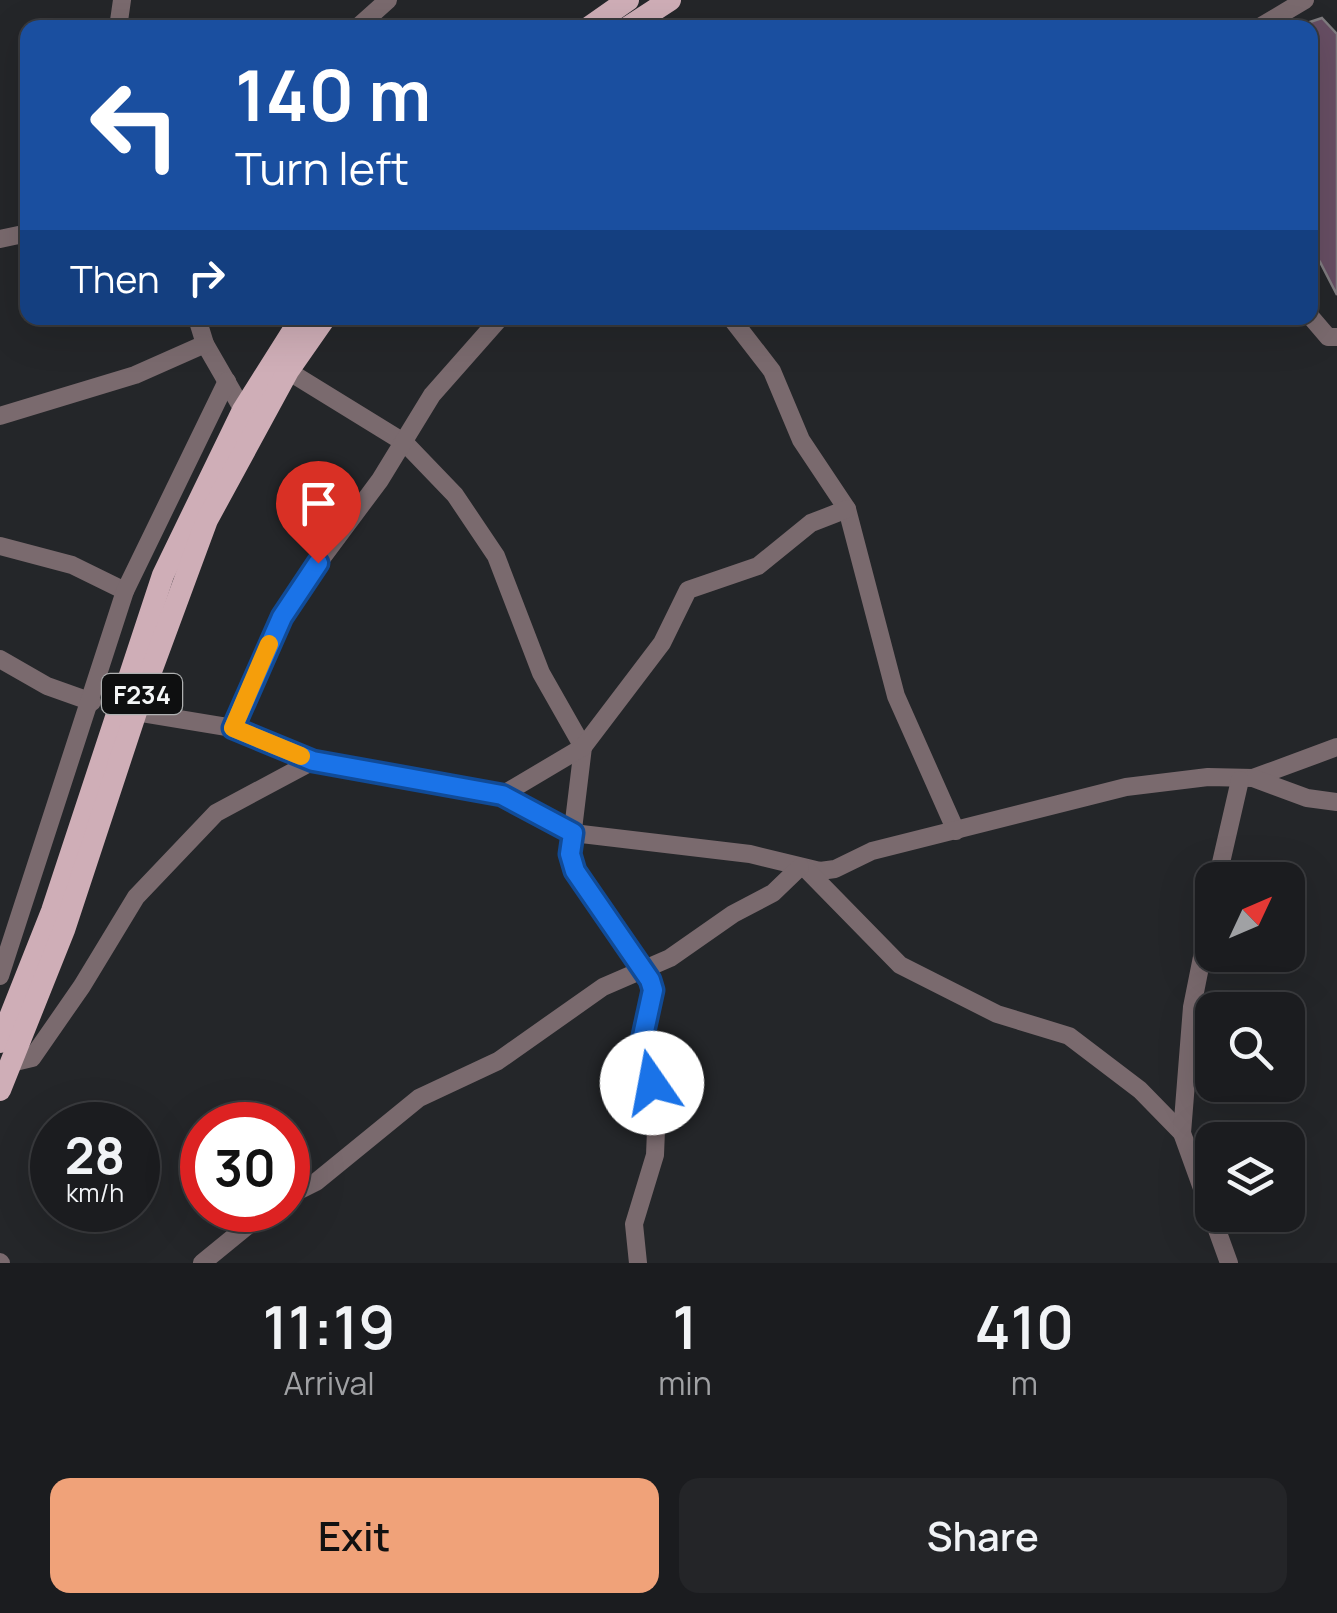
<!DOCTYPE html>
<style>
body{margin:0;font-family:Manrope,sans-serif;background:#242528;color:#f1f3f6;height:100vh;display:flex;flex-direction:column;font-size:38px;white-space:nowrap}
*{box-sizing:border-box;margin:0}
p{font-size:32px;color:#a0a1a4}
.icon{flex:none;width:55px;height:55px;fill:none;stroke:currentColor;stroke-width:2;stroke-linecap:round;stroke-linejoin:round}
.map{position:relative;height:1263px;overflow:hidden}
.sheet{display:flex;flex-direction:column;background:#1b1c1f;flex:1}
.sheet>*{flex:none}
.hud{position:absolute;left:20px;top:20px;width:1298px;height:305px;border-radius:20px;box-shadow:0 10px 40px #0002,0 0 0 2px #393a3d;background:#1a4fa0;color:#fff;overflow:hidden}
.needle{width:65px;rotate:46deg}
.controls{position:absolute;left:1195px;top:862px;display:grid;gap:20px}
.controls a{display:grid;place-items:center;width:110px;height:110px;border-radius:20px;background:#1b1c1f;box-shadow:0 10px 40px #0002,0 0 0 2px #393a3d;font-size:50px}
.speed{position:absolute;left:30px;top:1102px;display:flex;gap:20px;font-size:50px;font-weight:700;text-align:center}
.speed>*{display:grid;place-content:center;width:130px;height:130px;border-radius:50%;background:#1b1c1f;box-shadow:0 10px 40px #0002,0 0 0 2px #393a3d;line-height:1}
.speed small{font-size:25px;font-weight:400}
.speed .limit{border:15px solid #d22;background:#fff;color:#111}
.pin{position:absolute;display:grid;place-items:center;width:85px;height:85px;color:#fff;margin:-102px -42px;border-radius:50% 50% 50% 0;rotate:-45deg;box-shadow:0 0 10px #0007}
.pin .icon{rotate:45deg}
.me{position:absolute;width:110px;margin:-55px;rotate:348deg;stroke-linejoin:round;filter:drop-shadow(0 0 8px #0008)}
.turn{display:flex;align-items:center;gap:35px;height:210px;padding:0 50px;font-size:45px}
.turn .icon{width:130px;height:130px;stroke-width:2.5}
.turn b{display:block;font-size:70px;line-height:85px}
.then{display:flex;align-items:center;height:95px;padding:0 50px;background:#0003;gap:20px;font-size:38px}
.eta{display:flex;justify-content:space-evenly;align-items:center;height:170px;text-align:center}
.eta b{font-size:60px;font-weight:600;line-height:70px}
.cta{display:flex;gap:20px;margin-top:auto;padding:20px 50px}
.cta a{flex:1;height:115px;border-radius:20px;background:#f0a279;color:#111;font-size:40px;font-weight:600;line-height:115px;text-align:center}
.cta a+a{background:#242528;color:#f1f3f6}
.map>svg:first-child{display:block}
</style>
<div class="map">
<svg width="1337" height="1263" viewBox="0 0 1337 1263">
<rect width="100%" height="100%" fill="#242629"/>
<polygon fill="#674e63" stroke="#7f7c7f" stroke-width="2.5" points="1322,18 1337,34 1337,295 1320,262 1310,267 1310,22"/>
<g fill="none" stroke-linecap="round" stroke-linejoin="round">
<g stroke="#7a6a6e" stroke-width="18">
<polyline points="359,26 388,0"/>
<polyline points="118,28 122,0"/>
<polyline points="1258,28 1305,0"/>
<polyline points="0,239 28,233"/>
<polyline points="1310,316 1328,337 1337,337"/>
<polyline points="197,318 205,344 243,410"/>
<polyline points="731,318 772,371 801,440 847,509 896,696 956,831"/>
<polyline points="288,371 405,443 455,495 496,556 541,673 583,747 570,854 575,871 653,990 641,1045 652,1083 656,1130 655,1155 634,1224 638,1263"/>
<polyline points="0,416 135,375 205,344"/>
<polyline points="0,546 72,565 125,591"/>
<polyline points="0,659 47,686 92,702"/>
<polyline points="136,712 233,728 313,761 502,795 573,833 750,854 820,871 835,869 872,851 1126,787 1208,777 1253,778 1337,747"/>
<polyline points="233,728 295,594 380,480 432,395 500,318"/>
<polyline points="1253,778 1307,798 1337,802"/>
<polyline points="502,795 583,747 662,643 688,590 758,566 811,523 847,509"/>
<polyline points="806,869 900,965 997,1014 1069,1036 1140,1090 1182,1133"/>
<polyline points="1217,880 1240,780"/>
<polyline points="1212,907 1192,1007 1182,1133 1229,1263"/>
<polyline points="0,976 125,591 227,381"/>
<polyline points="11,1063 32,1058 82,986 136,897 216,813 313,761"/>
<polyline points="288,1196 316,1182 419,1098 498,1061 603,987 670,958 733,914 773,893 800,867"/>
<polyline points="0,1262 1,1263"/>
<polyline points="202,1263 267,1210"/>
</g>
<g stroke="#cfaeb7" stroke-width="22">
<polyline points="588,28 628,0"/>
<polyline points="627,28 670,0"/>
<polyline points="0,1042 52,911 163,575 243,410 301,318"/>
<polyline points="0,1090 64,930 136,712 207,520 288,371 325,318"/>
</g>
</g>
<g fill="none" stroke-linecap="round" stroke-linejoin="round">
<defs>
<polyline id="route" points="318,563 282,617 233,728 313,761 502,795 573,833 570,854 575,871 650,980 653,990 641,1045 652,1083"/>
</defs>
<use href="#route" stroke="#114b97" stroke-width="25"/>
<use href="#route" stroke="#1a73e8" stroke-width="18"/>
<polyline stroke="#f59e0b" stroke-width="18" points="269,644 233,728 301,756"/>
</g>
<g text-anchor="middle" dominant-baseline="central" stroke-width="10" stroke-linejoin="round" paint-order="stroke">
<rect fill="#0e0f10" stroke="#aeb0b1" stroke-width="2.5" x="102" y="674" width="80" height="40" rx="8"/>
<g font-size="25" font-weight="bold" fill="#f3f5f6">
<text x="142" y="694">F234</text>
</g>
</g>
</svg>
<div class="controls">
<a><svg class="needle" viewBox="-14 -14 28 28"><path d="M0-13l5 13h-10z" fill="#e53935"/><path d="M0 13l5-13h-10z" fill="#a0a1a4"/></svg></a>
<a><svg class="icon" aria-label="search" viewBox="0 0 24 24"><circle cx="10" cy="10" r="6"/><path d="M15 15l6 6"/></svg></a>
<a><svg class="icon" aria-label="layers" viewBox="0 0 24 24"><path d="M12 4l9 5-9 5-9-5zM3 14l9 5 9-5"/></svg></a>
</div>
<div class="speed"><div>28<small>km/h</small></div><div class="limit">30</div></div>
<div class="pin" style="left:318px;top:563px;background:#d93025"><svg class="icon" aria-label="arrive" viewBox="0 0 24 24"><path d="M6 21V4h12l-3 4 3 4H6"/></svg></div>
<svg class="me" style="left:652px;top:1083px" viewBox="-20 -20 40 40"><circle r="19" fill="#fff"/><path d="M0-13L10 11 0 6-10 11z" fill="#1a73e8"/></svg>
<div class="hud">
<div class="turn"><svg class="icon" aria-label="left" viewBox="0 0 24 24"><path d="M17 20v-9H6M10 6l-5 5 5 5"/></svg><div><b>140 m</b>Turn left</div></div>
<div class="then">Then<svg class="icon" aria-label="right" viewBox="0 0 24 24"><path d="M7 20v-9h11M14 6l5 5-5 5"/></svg></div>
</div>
</div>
<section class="sheet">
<div class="eta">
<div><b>11:19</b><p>Arrival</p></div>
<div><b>1</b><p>min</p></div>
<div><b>410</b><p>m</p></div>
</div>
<div class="cta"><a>Exit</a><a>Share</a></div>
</section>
